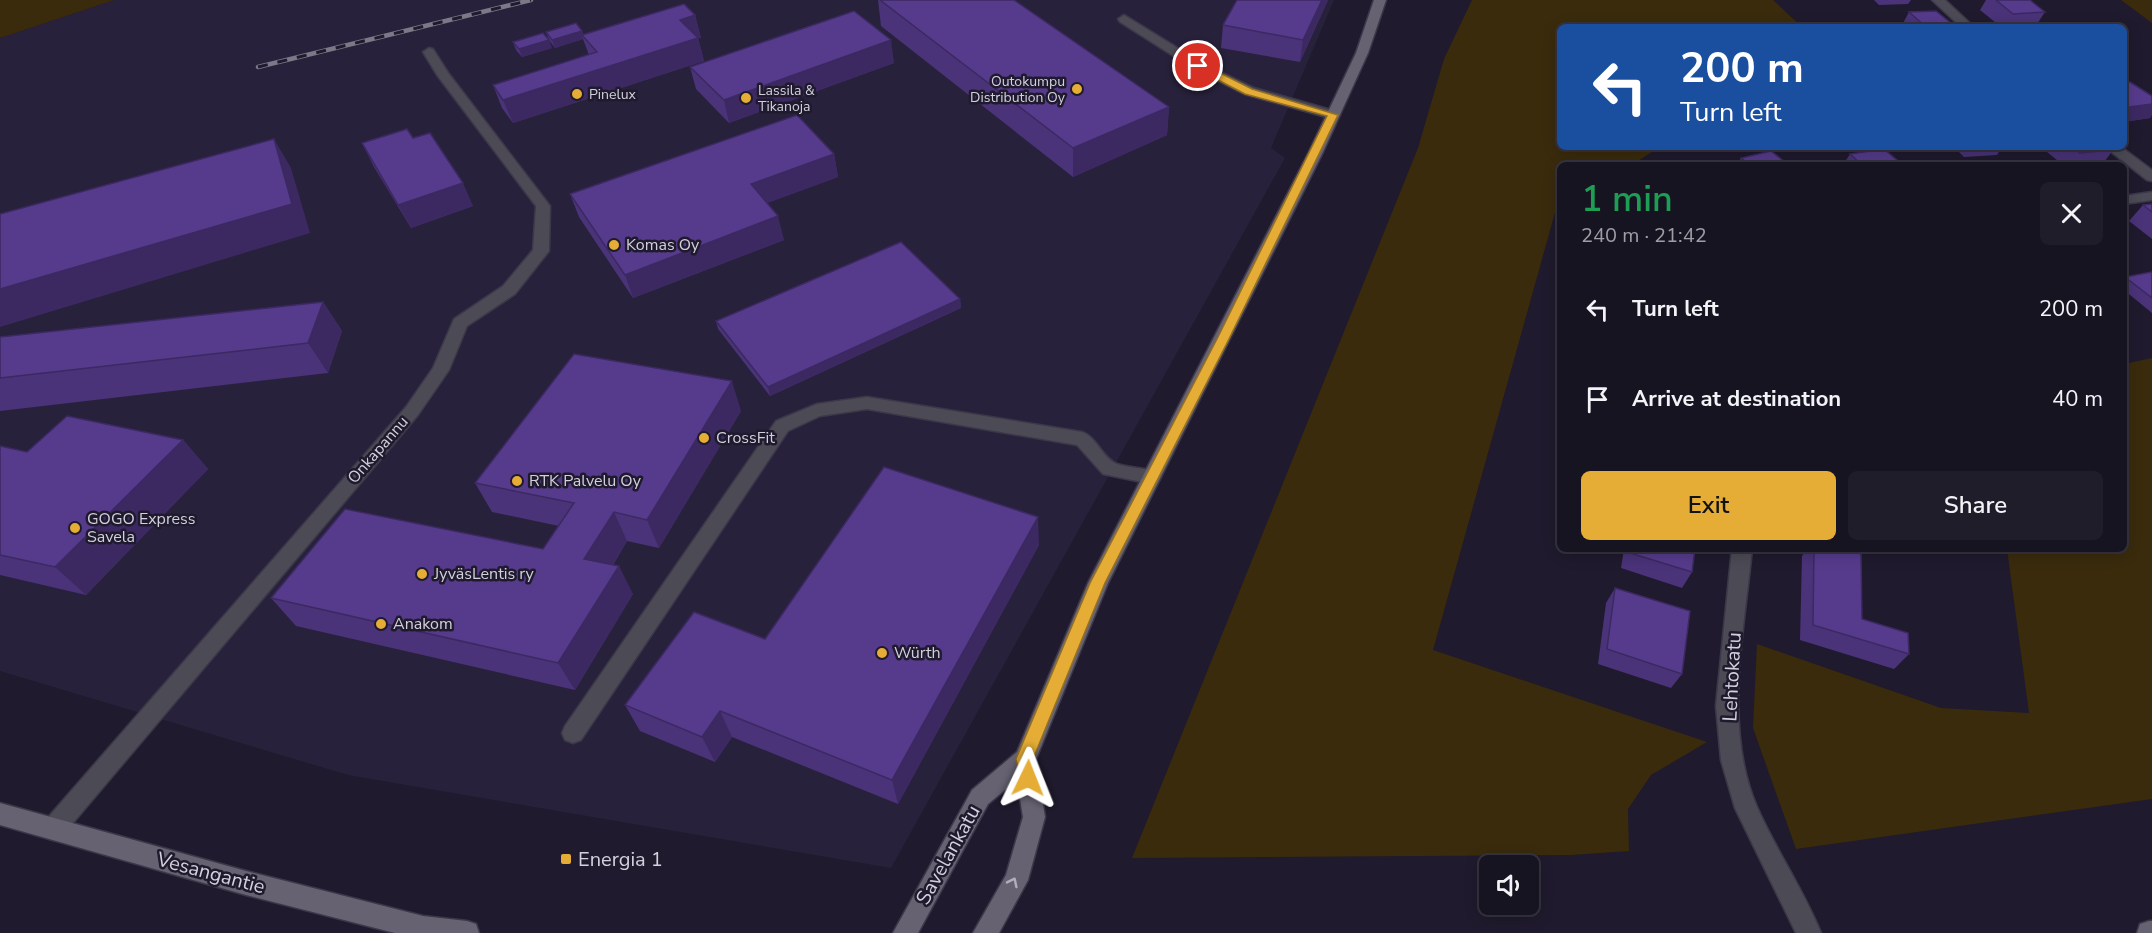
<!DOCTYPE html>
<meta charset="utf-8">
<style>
body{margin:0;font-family:"Nunito Sans",sans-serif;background:#201d2a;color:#f1f3f6;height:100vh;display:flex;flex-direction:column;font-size:22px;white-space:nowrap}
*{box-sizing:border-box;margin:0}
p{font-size:20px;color:#9e9ea5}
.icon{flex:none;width:33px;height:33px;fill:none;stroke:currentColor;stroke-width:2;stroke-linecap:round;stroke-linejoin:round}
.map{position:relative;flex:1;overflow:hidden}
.panel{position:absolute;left:1557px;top:162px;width:570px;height:390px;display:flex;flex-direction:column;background:#171422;border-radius:9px;box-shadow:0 3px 15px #0003,0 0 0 2px #363340}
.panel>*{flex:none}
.guide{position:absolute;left:1557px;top:24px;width:570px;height:126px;border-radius:9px;box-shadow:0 3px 15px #0003,0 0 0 2px #363340;background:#1a4fa0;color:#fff;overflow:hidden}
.buttons{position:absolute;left:1479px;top:855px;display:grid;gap:12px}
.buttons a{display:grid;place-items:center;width:60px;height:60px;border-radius:9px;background:#171422;box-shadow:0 3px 15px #0003,0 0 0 2px #363340;font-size:30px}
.pin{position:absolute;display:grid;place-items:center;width:51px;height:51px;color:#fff;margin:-26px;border:3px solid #fff;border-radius:50%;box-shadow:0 2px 6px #0007}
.me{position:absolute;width:66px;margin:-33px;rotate:2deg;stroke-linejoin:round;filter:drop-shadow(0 0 4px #0008)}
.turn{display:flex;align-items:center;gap:21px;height:126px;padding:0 24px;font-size:27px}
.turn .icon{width:78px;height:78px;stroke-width:2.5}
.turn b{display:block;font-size:42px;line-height:51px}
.round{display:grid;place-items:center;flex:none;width:63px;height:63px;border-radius:9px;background:#201d2a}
.head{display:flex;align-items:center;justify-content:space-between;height:102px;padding:0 24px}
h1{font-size:36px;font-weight:600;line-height:45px;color:#1e9e55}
.cta{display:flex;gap:12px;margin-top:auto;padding:12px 24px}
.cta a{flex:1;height:69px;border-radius:9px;background:#e5ad36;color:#111;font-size:24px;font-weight:600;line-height:69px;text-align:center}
.cta a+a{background:#201d2a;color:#f1f3f6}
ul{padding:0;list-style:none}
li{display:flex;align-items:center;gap:18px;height:90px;padding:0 24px}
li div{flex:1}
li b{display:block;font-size:22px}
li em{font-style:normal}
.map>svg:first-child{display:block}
</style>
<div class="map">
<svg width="2152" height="933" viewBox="0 0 2152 933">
<rect width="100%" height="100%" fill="#1f1a2d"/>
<polygon fill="#28213b" points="114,0 1334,0 1271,148 1285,158 891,868 348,775 0,671 0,38"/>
<g fill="#3a2b0d">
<polygon points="0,0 114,0 0,38"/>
<polygon points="1472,0 1773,0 1802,27 1560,27 1560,147 1680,147 1652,152 1631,165 1560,165 1560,206 1556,209 1433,650 1707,742 1651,775 1628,809 1629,851 1571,855 1132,858 1418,148 1444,59"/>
<polygon points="2121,0 2152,0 2152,23"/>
<polygon points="2152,358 2152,799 1796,849 1753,728 1757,644 1941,708 2029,713 2007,549 2124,549 2124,364"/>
</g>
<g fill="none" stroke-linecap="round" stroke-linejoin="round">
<defs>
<g id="service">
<polygon points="1124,15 1202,63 1254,88 1338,112 1340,115 1333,119 1244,94 1194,69 1120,22 1118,19"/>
<path d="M 867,397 L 1082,432 C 1097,437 1102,458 1117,464 C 1130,468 1145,468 1158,472 L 1161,477 L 1158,482 L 1152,484 L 1103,474 L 1077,445 L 867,409 L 820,416 L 788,431 L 581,740 L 573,743 L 565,740 L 562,733 L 565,726 L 776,421 L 817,404 Z"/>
</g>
<g id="minor">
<polygon points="1932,0 1945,0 1974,27 1961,27"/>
<polygon points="429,48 433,49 449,74 550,206 549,251 515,294 467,326 449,370 418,415 61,837 53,840 45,837 42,829 45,821 406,407 433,368 454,319 503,286 533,250 536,206 437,75 423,52"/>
<polygon points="2105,147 2121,147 2152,170 2152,181 2147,180"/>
<polygon points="2152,192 2152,200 2124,204 2124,196"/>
<path d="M 1732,549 L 1752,549 C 1744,631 1723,729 1757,807 C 1776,850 1803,889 1821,933 L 1796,933 L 1735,808 L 1721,760 L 1716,706 Z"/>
</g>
<g id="secondary">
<polygon points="1374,0 1386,0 1368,53 1323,152 1108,583 1036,759 1045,817 1028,880 999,933 973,933 1006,875 1023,817 1017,780 988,804 918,933 893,933 972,790 1017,752 1088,583 1309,152 1356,53"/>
<polygon points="0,803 246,871 423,916 467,921 476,924 479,933 395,933 246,895 0,825"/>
<polygon points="2149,921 2152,921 2152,933 2137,933 2140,924"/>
</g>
</defs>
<use href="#service" stroke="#3c3749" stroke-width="3"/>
<use href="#minor" stroke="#3c3749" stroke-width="3"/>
<use href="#secondary" stroke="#3c3749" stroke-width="3"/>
<use href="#service" fill="#4c4a54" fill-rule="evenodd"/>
<use href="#minor" fill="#4c4a54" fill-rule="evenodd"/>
<use href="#secondary" fill="#666272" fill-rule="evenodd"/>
<defs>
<polyline id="rail" points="258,67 531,0"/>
</defs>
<use href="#rail" stroke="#7c7887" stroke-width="4.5"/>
<use href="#rail" stroke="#1f1a2d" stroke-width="3" stroke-dasharray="10" stroke-linecap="butt"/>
</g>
<g fill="#4a3378">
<polygon points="878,0 1014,0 1169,107 1167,135 1073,177 881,26"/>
<polygon points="1237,0 1328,0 1300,62 1221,48 1223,25"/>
<polygon points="1874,0 1911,0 1908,4 1879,5"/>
<polygon points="1986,0 2030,0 2045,12 2035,27 2001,27 1980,10"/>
<polygon points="1909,12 1956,27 1901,27"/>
<polygon points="695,15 701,38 698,38 704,61 513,123 502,108 493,85 589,55 583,39 555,48 549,40 546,32 582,31 583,34"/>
<polygon points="513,42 552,48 522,57 516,50"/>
<polygon points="894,63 729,123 696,89 690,67"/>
<polygon points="2124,83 2152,96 2152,115 2150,118 2124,122"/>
<polygon points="413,138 473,206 411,228 374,167 362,143"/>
<polygon points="1954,147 2002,147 1997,155 1964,157"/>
<polygon points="2041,147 2110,147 2113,150 2102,165 2063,165"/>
<polygon points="834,154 838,177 767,203 784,240 633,298 579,217 570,194"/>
<polygon points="1850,154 1903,165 1843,165"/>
<polygon points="1741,158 1789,165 1737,165"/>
<polygon points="2152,204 2152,239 2129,221 2143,205"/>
<polygon points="2152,272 2152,313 2124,290 2124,278 2125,277"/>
<polygon points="960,299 961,308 770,396 718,329 716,321"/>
<polygon points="323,302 342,331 328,373 0,411 0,337"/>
<polygon points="741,411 659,548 627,541 613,565 633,594 575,690 296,626 271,598 543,549 559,526 492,512 475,483"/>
<polygon points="183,440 208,469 86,595 0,575 0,446 27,452"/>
<polygon points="1039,545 898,804 732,737 715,762 640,731 625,705 765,639"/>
<polygon points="1624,549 1695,549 1692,572 1682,588 1621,568"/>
<polygon points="1807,549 1845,549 1862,619 1909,654 1894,669 1800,640 1802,556"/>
<polygon points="1615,588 1682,674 1671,688 1598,664 1606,603"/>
</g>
<g fill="#3c2962">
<polygon points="1322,0 1328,0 1300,62 1303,40"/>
<polygon points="695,15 701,38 698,38 704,61 513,123 503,100 680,20"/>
<polygon points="582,31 584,38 582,35 583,39 555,48 552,40"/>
<polygon points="549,40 552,48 522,57 519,49"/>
<polygon points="891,40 894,63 729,123 724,100"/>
<polygon points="2152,104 2152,115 2150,118 2124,122 2124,113 2129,107"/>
<polygon points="1169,107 1167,135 1073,177 1073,148"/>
<polygon points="274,139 291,168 310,233 0,327 0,289"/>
<polygon points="834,154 838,177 756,207 751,184"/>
<polygon points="463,183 473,206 411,228 398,205"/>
<polygon points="778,216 784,240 633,298 625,275"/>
<polygon points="960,299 961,308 770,396 768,387"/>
<polygon points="323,302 342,331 328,373 308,343"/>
<polygon points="732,381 741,411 659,548 647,520"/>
<polygon points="183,440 208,469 86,595 55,567"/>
<polygon points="614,512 627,541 599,587 584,559"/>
<polygon points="1038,517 1039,545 898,804 892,780"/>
<polygon points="619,566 633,594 575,690 558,663"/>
<polygon points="720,711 732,737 715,762 702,737"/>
</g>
<g fill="#563b8c" stroke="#3c2962" stroke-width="1.5">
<polygon points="880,0 1014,0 1169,107 1073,148"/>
<polygon points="1237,0 1322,0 1303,40 1223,25"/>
<polygon points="1996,0 2030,0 2045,12 2013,14"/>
<polygon points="684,4 695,15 680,20 698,38 503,100 493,85 597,52 582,35"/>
<polygon points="854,11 891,40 724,100 690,67"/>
<polygon points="1936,11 1956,27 1926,27 1909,12"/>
<polygon points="576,23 582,31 552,40 546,32"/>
<polygon points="543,33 549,40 519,49 513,42"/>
<polygon points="2130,82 2152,96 2152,104 2129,107 2124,104 2124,83"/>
<polygon points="797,115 834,154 751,184 778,216 625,275 570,194"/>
<polygon points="407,129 413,138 430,133 463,183 398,205 362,143"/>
<polygon points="274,139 292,204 0,289 0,214"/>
<polygon points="2072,147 2110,147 2113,150 2080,153"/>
<polygon points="1884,149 1903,165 1862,165 1850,154"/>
<polygon points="1771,151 1789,165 1750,165 1741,158"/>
<polygon points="2152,204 2152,212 2143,205"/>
<polygon points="901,242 960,299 768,387 716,321"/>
<polygon points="2152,272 2152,298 2125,277"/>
<polygon points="323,302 308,343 0,378 0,337"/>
<polygon points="574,354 732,381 647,520 614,512 584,559 619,566 558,663 271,598 345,509 543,549 574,503 475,483"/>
<polygon points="67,416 183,440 55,567 0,555 0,446 27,452"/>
<polygon points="884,467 1038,517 892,780 720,711 702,737 625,705 694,612 765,639"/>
<polygon points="1631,549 1695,549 1692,572 1630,553"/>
<polygon points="1814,549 1845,549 1861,554 1862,619 1908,633 1909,654 1813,625"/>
<polygon points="1615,588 1690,611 1682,674 1607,649"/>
</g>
<defs><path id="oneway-chevron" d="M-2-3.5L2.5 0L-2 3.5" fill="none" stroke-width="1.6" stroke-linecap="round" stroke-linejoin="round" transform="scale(1.5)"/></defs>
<use stroke="#b2afbd" href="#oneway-chevron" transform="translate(1013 882) rotate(-64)"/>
<polygon fill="#e5ad36" stroke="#957023" stroke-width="1.5" points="1195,64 1202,64 1252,89 1338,115 1229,339 1105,583 1033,759 1036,778 1034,784 1028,786 1022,784 1016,759 1090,583 1217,339 1327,116 1245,94 1195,68"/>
<g fill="#e5ad36" stroke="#1f1a2d" stroke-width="2">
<circle cx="1077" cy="89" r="6"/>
<circle cx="577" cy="94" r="6"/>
<circle cx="746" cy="98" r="6"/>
<circle cx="614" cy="245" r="6"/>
<circle cx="704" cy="438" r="6"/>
<circle cx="517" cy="481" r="6"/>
<circle cx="75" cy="528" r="6"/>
<circle cx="422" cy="574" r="6"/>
<circle cx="381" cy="624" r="6"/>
<circle cx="882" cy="653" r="6"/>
<rect x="560" y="853" width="12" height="12" rx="3"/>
</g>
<g text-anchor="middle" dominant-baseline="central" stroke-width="5" stroke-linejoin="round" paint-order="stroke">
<g font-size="14" fill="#d3d0dd" stroke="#1f1a2d" text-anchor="start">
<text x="1065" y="81" text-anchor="end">Outokumpu<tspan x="1065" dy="16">Distribution Oy</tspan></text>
<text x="758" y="90">Lassila &amp;<tspan x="758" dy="16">Tikanoja</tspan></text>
<text x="589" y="94">Pinelux</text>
</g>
<g font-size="16" fill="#d3d0dd" stroke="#1f1a2d" text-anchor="start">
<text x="626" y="245">Komas Oy</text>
<text x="716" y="438">CrossFit</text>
<text x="529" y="481">RTK Palvelu Oy</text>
<text x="87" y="519">GOGO Express<tspan x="87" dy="18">Savela</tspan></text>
<text x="434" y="574">JyväsLentis ry</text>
<text x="393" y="624">Anakom</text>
<text x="894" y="653">Würth</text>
</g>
<g font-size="16" fill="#d3d0dd" stroke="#1f1a2d">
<text transform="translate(378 450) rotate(-49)">Onkapannu</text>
</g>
<g font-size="20" fill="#d3d0dd" stroke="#1f1a2d">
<text transform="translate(1732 677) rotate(-87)">Lehtokatu</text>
<text transform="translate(948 855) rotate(-61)">Savelankatu</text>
<text transform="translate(211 873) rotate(15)">Vesangantie</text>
</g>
<g font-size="20" fill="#d3d0dd" stroke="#1f1a2d" text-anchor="start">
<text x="578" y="859">Energia 1</text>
</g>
</g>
</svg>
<div class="buttons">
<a><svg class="icon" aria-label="sound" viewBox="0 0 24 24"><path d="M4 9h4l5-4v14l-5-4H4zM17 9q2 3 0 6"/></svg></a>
</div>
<div class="pin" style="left:1198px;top:66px;background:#d93025"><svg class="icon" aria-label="arrive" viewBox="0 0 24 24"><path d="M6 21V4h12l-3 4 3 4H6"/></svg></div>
<svg class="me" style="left:1028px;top:778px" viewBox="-20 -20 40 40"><path d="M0-17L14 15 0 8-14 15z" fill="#e5ad36" stroke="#fff" stroke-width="4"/></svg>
<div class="guide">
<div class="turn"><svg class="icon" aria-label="left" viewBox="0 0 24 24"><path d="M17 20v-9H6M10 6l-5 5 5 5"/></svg><div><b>200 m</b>Turn left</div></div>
</div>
<section class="panel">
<div class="head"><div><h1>1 min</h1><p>240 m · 21:42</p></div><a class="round"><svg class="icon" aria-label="close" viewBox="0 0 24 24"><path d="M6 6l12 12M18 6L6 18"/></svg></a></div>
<ul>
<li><svg class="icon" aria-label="left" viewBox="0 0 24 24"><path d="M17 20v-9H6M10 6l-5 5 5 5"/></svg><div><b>Turn left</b></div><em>200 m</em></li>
<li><svg class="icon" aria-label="arrive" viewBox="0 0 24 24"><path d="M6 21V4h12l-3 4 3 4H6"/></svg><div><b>Arrive at destination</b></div><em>40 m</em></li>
</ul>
<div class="cta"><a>Exit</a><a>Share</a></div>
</section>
</div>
